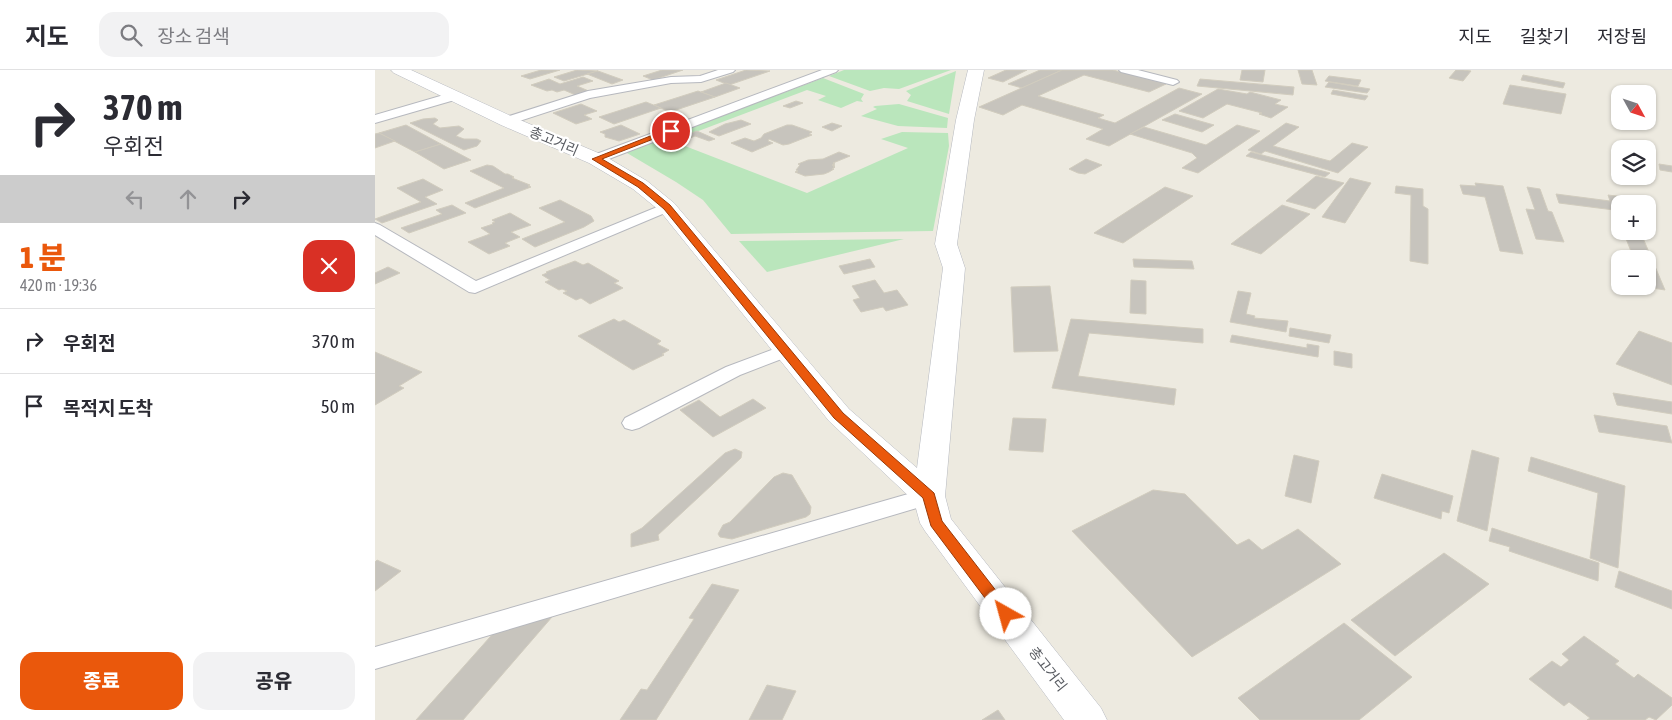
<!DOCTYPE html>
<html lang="ko">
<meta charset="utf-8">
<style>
body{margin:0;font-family:"Asap Condensed","Noto Sans KR",sans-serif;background:#f2f2f3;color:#2b2b33;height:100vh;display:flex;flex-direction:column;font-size:19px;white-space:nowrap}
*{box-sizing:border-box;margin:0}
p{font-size:16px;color:#7c7c81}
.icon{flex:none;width:28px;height:28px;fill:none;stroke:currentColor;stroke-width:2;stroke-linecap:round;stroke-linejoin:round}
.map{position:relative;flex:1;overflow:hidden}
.panel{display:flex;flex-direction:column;background:#fff;width:375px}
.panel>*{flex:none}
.hud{background:#fff;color:#2b2b33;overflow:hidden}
.needle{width:32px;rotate:130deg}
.fabs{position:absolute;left:1236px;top:15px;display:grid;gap:10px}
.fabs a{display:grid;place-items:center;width:45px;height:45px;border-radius:10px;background:#fff;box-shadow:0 1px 4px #0004;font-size:25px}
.pin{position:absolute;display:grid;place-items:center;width:42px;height:42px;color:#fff;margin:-21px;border:2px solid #fff;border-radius:50%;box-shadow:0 1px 5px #0007}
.me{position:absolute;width:55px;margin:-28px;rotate:322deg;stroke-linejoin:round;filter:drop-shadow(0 0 4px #0008)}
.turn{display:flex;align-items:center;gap:18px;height:105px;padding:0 20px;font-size:22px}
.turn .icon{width:65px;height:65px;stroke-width:2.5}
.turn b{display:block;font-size:35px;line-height:42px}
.lanes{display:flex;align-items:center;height:48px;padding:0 20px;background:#0003;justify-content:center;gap:25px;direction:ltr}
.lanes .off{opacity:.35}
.round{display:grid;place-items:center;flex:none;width:52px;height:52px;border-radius:15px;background:#f2f2f3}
.summary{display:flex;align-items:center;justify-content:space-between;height:85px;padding:0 20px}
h1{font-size:30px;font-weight:800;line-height:38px;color:#ea580c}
.action{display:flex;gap:10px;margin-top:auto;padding:10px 20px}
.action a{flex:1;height:58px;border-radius:15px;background:#ea580c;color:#fff;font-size:20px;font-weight:800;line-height:58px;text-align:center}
.action a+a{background:#f2f2f3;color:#2b2b33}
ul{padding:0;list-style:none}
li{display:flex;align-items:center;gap:15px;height:65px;padding:0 20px;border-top:1px solid #e1e1e2}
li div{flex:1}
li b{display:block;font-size:19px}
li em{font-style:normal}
header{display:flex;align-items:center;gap:30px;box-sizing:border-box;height:70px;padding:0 25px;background:#fff;border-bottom:1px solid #e1e1e2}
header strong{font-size:24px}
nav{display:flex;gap:28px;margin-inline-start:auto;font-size:18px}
.search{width:350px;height:45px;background:#f2f2f3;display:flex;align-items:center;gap:12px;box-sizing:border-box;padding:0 18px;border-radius:15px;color:#7c7c81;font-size:19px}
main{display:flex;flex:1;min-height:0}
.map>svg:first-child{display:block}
</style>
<header>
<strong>지도</strong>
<div class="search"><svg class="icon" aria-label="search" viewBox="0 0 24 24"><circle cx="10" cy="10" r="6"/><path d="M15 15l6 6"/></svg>장소 검색</div>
<nav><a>지도</a><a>길찾기</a><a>저장됨</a></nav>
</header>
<main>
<section class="panel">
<div class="hud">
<div class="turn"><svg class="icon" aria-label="right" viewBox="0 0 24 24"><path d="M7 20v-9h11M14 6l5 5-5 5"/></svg><div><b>370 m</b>우회전</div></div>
<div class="lanes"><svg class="icon off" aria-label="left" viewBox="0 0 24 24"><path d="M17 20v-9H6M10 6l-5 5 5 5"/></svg><svg class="icon off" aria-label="ahead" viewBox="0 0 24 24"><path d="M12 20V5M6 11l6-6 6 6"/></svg><svg class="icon" aria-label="right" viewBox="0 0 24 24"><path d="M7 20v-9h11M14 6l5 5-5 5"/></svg></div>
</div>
<div class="summary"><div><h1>1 분</h1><p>420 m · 19:36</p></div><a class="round" style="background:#d93025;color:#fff"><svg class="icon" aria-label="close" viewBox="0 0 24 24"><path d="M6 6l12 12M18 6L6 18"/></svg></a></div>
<ul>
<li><svg class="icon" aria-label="right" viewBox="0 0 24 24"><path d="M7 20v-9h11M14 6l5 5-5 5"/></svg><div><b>우회전</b></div><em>370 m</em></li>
<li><svg class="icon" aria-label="arrive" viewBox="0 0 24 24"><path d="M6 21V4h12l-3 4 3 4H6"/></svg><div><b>목적지 도착</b></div><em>50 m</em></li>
</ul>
<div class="action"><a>종료</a><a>공유</a></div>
</section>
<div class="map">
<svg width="1297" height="650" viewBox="0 0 1297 650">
<rect width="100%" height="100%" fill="#edeae0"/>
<g fill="#bae6bc">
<polygon points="469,0 576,0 524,19 509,18 495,21 454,6"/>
<polygon points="581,1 574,44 532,31 536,25 531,21"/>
<polygon points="448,8 489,24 486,29 488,32 482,31 466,38 443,30 451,26 432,20 297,71 432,123 533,78 506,69 527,62 573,63 574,76 558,161 356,164 328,130 301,112 252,83 254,80"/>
<polygon points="524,34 573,48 572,58 523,56 486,46 502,39 498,37 500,36"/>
<polygon points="529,169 392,202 364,171"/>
</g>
<g fill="#c7c4bd" stroke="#d1ccbe">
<polygon points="166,0 185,0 155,9 146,6"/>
<polygon points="202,0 223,1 189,11 179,7"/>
<polygon points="287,0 308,0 278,10 268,6"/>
<polygon points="371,0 395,1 354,15 341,10"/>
<polygon points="631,0 652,0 628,12 613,8"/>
<polygon points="665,0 687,0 647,18 633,14"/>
<polygon points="687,0 738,0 791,14 774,22 709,5 663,26 729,45 723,48 740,53 804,18 827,24 734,76 711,69 728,59 647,35 628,45 604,37"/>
<polygon points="867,0 890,0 888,12 865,10"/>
<polygon points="923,0 937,0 942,15 927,14"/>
<polygon points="1081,0 1088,0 1096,1 1088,11 1074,8"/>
<polygon points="223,1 248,10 237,14 212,4"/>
<polygon points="1148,5 1190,13 1188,18 1146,10"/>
<polygon points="954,6 986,10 983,16 950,11"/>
<polygon points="208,7 218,11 202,16 216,22 203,26 189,20 182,22 177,20 172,21 156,15 174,9 185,14"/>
<polygon points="825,9 919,17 918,25 822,16"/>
<polygon points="954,12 995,19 992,23 950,17"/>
<polygon points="351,13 365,18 340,27 326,22"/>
<polygon points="1135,15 1191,24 1186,44 1128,34"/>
<polygon points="843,19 872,24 875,22 906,30 900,34 913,37 896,48 884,44 887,43 852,34 828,48 804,41"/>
<polygon points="958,20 993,26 990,30 956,24"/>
<polygon points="323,21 340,27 295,42 279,35"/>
<polygon points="421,31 428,33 415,38 408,36"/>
<polygon points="271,32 286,38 239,54 224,47"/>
<polygon points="206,34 222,41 209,45 217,49 201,54 178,43"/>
<polygon points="800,44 839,55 827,62 787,50"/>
<polygon points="60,48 63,50 58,54 65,58 84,56 89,59 81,66 89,69 102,69 106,71 102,76 89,80 35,53 48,49"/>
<polygon points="366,50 376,54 344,66 334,62 350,54"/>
<polygon points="457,53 467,56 457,61 447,57"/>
<polygon points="911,53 924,57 898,76 955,91 977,73 993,77 963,103 890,81 886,84 873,80"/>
<polygon points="31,55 66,74 40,82 4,63"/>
<polygon points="246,55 265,64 244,71 230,67 230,64 225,62"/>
<polygon points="412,55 417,55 437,62 434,64 437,65 414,74 408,75 394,69 393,71 398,73 377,82 356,73 370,68 379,71 386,68 389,64"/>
<polygon points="862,55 885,61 823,103 807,98 822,88 817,83 755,64 769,57 831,75"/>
<polygon points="322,61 340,69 334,71 320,66 303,73 296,71"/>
<polygon points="4,63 20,71 0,78 0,64"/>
<polygon points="66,74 96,90 69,99 40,82"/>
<polygon points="464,82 475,86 458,93 460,94 457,95 460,96 458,97 460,97 457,99 459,99 454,102 449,104 430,106 420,102 423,101 421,100 425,95 423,94 433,90 448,89"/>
<polygon points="876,82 955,103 950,107 871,86"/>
<polygon points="711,89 727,95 710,104 703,103 694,99"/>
<polygon points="1284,94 1297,96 1297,102 1285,100"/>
<polygon points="112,95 118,96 130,104 133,104 139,107 137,108 155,115 153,116 156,117 100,138 90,133 129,118 95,101"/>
<polygon points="941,106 969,113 940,139 911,131"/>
<polygon points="975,108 996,113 970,153 947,147"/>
<polygon points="48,109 68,120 50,127 62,134 7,153 0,149 46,132 22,118"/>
<polygon points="1100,113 1128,116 1148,184 1125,181 1110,127 1088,124 1085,115 1101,116"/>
<polygon points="1021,116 1048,119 1048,136 1053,139 1053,194 1035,191 1036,125 1020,123"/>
<polygon points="790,117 818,126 748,173 719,163"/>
<polygon points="1152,117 1165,119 1173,141 1177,142 1189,172 1161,169 1151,139 1160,140"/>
<polygon points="1181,124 1235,131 1233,125 1250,127 1253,134 1245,134 1245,154 1239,140 1184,133"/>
<polygon points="185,130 216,146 219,151 209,157 160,177 147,169 190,152 164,138"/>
<polygon points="77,135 91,143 34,163 26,158 67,144 61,140"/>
<polygon points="907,135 935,144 886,184 856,174"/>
<polygon points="135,143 156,155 136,162 145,167 130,173 135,176 114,184 93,172 115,164 106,158 118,154 117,153 120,152 117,150"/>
<polygon points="1248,161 1265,161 1290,220 1271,217 1272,216 1272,189 1259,189"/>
<polygon points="495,189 500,197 469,204 464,196"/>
<polygon points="758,189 817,191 819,199 759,197"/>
<polygon points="200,191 208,195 213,193 244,211 239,213 248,218 215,234 206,228 201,230 188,223 192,221 187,219 184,220 170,212 175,210 167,205 172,203 171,202"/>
<polygon points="13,197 25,203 0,214 0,203"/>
<polygon points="500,210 509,223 522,220 533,235 511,241 508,237 486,242 478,230 485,228 477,216"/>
<polygon points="756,210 771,211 771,244 755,243"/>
<polygon points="675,216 683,281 639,282 636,217"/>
<polygon points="863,221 876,223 871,244 880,246 879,248 913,251 911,262 855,252"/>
<polygon points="239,249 244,252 249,250 286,271 282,274 294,280 287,284 289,285 258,300 203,266"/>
<polygon points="696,249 828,259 828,273 714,263 703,306 801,319 799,335 677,318"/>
<polygon points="915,258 956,265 954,273 914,266"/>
<polygon points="1264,261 1297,273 1297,315 1241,294"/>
<polygon points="857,265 932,278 932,274 944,276 943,287 855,272"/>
<polygon points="959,281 977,284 977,298 959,295"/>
<polygon points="0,282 47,302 24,316 29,318 0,335"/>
<polygon points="1238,323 1297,332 1297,344 1242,335"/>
<polygon points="378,329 391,338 338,367 305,340 324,330 345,347"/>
<polygon points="1219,345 1292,356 1297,373 1224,362"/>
<polygon points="638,348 671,349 668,382 634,380"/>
<polygon points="360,379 367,382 366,388 283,465 284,470 256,477 256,464 267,458 350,383"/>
<polygon points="1097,380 1124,388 1112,461 1082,451"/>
<polygon points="919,385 944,391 936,433 910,426"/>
<polygon points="1156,387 1250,416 1243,498 1215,488 1223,423 1153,401"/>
<polygon points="408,403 417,405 436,437 435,444 431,447 357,469 345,467 343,464 348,455 355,452 399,407"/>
<polygon points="1007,404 1078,426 1074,443 1067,441 1066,449 999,428"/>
<polygon points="778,420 810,424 862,475 874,469 887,480 923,459 966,494 817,587 697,461"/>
<polygon points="1117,458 1224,493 1223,511 1134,481 1135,477 1114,471"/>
<polygon points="1069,483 1114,514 1020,586 976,550"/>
<polygon points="2,490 26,501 0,521 0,492"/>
<polygon points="1244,501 1297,521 1297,539 1240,517"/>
<polygon points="337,514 364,520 281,650 245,650 266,619 272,620 319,549 314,548"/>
<polygon points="177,547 88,650 41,650 123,558"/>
<polygon points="969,553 1037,607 984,650 885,650 863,628"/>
<polygon points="1209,566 1244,591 1240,594 1259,608 1263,604 1297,628 1297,635 1281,650 1274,647 1270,650 1212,650 1215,648 1194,632 1189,636 1154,609 1177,591 1186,597 1194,590 1187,584"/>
<polygon points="392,615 421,621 407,650 374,650"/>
<polygon points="623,640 630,650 607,650"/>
</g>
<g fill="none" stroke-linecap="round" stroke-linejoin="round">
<defs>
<g id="street">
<polygon points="343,0 360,0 358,2 326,12 296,13 215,28 132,55 126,51 128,48 213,21 296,7 325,6"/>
<polygon points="447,0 463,0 461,2 226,92 221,93 214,89 216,86"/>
<polygon points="744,0 763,0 802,10 804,12 798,15 746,2"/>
<polygon points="79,22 85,26 83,29 0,53 0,45"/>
<polygon points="292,133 297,134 299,137 297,140 100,223 94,222 0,165 0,153 5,155 101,211"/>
<polygon points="410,275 417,277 419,281 417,285 365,305 264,358 257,360 250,358 247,353 250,348 351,297"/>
<polygon points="554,418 562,420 565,426 562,432 0,599 0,577"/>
</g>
<polygon id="secondary" points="16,0 36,0 138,47 228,85 272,111 299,133 474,339 542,398 568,198 560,174 581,50 593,0 609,0 599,50 582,174 590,198 570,426 576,449 726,638 732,650 689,650 550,461 545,453 539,431 454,351 285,141 258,119 214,93 126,55 19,3"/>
</defs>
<use href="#street" stroke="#b6b8be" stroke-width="2"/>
<use href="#secondary" stroke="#b6b9c0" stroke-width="1"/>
<use href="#street" fill="#fff" fill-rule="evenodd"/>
<use href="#secondary" fill="#fff" fill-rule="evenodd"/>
</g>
<polygon fill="#ea580c" stroke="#983908" points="293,59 299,61 227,89 268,113 295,135 468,343 559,423 567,451 636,540 638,544 636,548 631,550 625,548 556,456 548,428 459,348 289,139 263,117 217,89"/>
<g text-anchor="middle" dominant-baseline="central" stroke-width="4.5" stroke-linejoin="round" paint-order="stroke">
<g font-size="14" fill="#595c62" stroke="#fff">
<text transform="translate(179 71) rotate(23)">총고거리</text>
<text transform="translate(673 599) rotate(52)">총고거리</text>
</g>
</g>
</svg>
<div class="fabs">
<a><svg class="needle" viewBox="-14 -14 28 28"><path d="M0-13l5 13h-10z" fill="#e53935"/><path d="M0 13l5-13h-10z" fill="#7c7c81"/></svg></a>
<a><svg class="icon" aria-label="layers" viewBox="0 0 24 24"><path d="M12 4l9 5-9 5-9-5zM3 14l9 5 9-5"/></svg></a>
<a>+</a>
<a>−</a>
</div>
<div class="pin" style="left:296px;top:61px;background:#d93025"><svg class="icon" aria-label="arrive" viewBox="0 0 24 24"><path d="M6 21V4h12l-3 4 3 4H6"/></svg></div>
<svg class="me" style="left:631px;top:544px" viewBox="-20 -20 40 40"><circle r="19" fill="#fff"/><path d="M0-13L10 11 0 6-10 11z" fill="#ea580c"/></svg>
</div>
</main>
